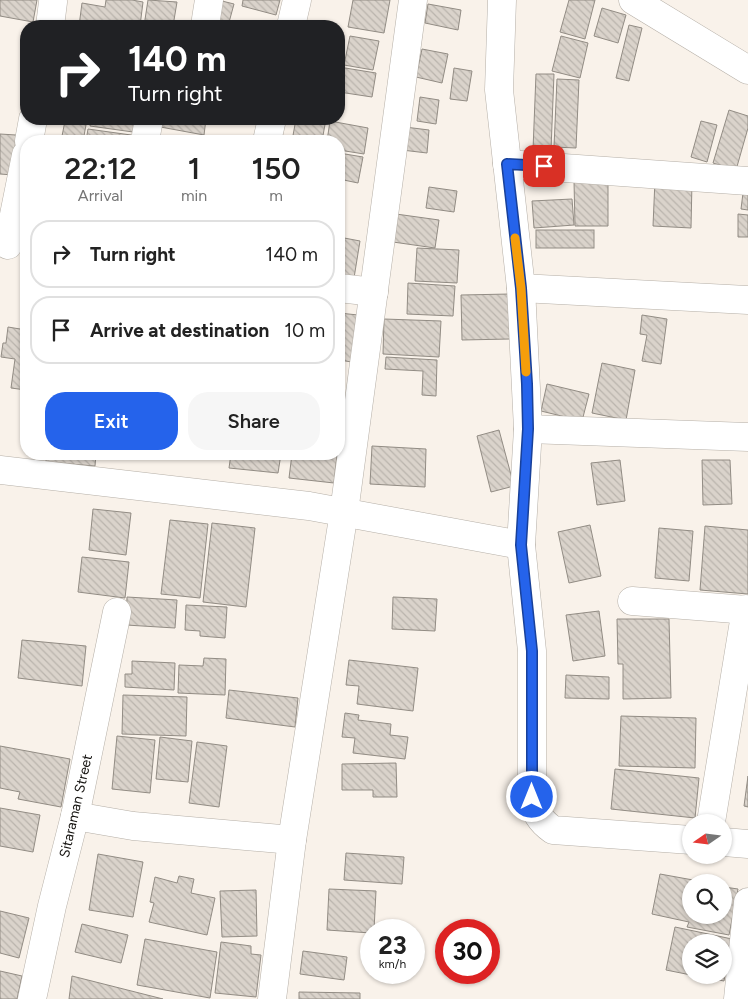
<!DOCTYPE html>
<style>
body{margin:0;font-family:Figtree,sans-serif;background:#f6f6f6;color:#222;height:100vh;display:flex;flex-direction:column;font-size:19px;white-space:nowrap}
*{box-sizing:border-box;margin:0}
p{font-size:16px;color:#767676}
.icon{flex:none;width:28px;height:28px;fill:none;stroke:currentColor;stroke-width:2;stroke-linecap:round;stroke-linejoin:round}
.map{position:relative;flex:1;overflow:hidden}
.details{position:absolute;left:20px;top:135px;width:325px;height:325px;display:flex;flex-direction:column;background:#fff;border-radius:20px;box-shadow:0 1px 4px #0004}
.details>*{flex:none}
.guide{position:absolute;left:20px;top:20px;width:325px;height:105px;border-radius:20px;box-shadow:0 1px 4px #0004;background:#202124;color:#fff;overflow:hidden}
.needle{width:32px;rotate:256deg}
.controls{position:absolute;left:682px;top:814px;display:grid;gap:10px}
.controls a{display:grid;place-items:center;width:50px;height:50px;border-radius:50%;background:#fff;box-shadow:0 1px 4px #0004;font-size:25px}
.speed{position:absolute;left:360px;top:919px;display:flex;gap:10px;font-size:25px;font-weight:700;text-align:center}
.speed>*{display:grid;place-content:center;width:65px;height:65px;border-radius:50%;background:#fff;box-shadow:0 1px 4px #0004;line-height:1}
.speed small{font-size:12px;font-weight:400}
.speed .limit{border:8px solid #d22;background:#fff;color:#111}
.pin{position:absolute;display:grid;place-items:center;width:42px;height:42px;color:#fff;margin:-21px;border-radius:10px;box-shadow:0 2px 8px #0006}
.me{position:absolute;width:55px;margin:-28px;rotate:0deg;stroke-linejoin:round;filter:drop-shadow(0 0 4px #0008)}
.turn{display:flex;align-items:center;gap:18px;height:105px;padding:0 25px;font-size:22px}
.turn .icon{width:65px;height:65px;stroke-width:2.5}
.turn b{display:block;font-size:35px;line-height:42px}
.eta{display:flex;justify-content:space-evenly;align-items:center;height:85px;text-align:center}
.eta b{font-size:30px;font-weight:600;line-height:35px}
.action{display:flex;gap:10px;margin-top:auto;padding:10px 25px}
.action a{flex:1;height:58px;border-radius:20px;background:#2563eb;color:#fff;font-size:20px;font-weight:600;line-height:58px;text-align:center}
.action a+a{background:#f6f6f6;color:#222}
ul{padding:0;list-style:none}
li{display:flex;align-items:center;gap:15px;height:68px;margin:0 10px 8px;padding:0 15px;border:2px solid #e0e0e0;border-radius:20px}
li div{flex:1}
li b{display:block;font-size:19px}
li em{font-style:normal}
.map>svg:first-child{display:block}
</style>
<div class="map">
<svg width="748" height="999" viewBox="0 0 748 999">
<defs>
<pattern id="building-back-hatch" width="6" height="6" patternUnits="userSpaceOnUse" patternTransform="scale(1.25)"><rect width="6" height="6" fill="#dad3cb"/><path d="M-1 5l2 2M0 0l6 6M5-1l2 2" fill="none" stroke="#bab4ad"/></pattern>
</defs>
<rect width="100%" height="100%" fill="#f9f2ea"/>
<g fill="url(#building-back-hatch)" stroke="#928c84">
<polygon points="0,0 37,0 33,22 0,16"/>
<polygon points="106,0 132,0 143,2 140,26 79,26 82,3 105,7"/>
<polygon points="148,0 177,2 173,26 144,26"/>
<polygon points="243,0 280,0 276,15 242,6"/>
<polygon points="353,0 390,0 384,33 348,27"/>
<polygon points="569,0 595,0 585,39 560,32"/>
<polygon points="222,1 234,4 228,26 215,26"/>
<polygon points="428,4 461,10 458,30 425,23"/>
<polygon points="602,8 626,15 618,43 594,36"/>
<polygon points="629,25 642,28 629,81 616,78"/>
<polygon points="350,36 379,41 373,70 344,65"/>
<polygon points="561,36 588,43 580,78 552,71"/>
<polygon points="422,49 448,54 442,83 416,77"/>
<polygon points="339,67 376,73 372,97 339,92"/>
<polygon points="454,68 472,71 467,101 450,99"/>
<polygon points="536,74 554,74 551,150 533,150"/>
<polygon points="557,79 579,80 576,148 554,147"/>
<polygon points="420,97 439,100 436,124 417,121"/>
<polygon points="729,110 748,116 748,128 736,170 713,163"/>
<polygon points="71,119 86,119 85,122"/>
<polygon points="91,119 135,119 133,132 90,126"/>
<polygon points="156,119 206,119 204,135 155,126"/>
<polygon points="296,119 326,119 322,141 292,141"/>
<polygon points="65,121 86,125 83,141 61,141"/>
<polygon points="330,121 368,128 364,154 339,150 339,141 327,141"/>
<polygon points="701,121 717,125 707,162 691,157"/>
<polygon points="405,127 429,130 427,153 402,150"/>
<polygon points="88,129 131,135 130,141 86,141"/>
<polygon points="0,134 16,135 13,175 0,174"/>
<polygon points="339,153 363,157 358,183 339,179"/>
<polygon points="655,180 692,181 691,228 653,226"/>
<polygon points="574,181 608,181 608,226 575,226"/>
<polygon points="744,185 748,186 748,210 741,209"/>
<polygon points="429,187 457,191 454,212 426,208"/>
<polygon points="572,199 574,225 534,228 532,201"/>
<polygon points="396,214 439,220 435,248 393,242"/>
<polygon points="738,214 748,215 748,237 738,237"/>
<rect x="536" y="230" width="58" height="18"/>
<polygon points="339,237 360,241 354,278 339,275"/>
<polygon points="417,248 459,250 457,283 415,281"/>
<polygon points="408,283 455,286 453,316 407,314"/>
<polygon points="510,294 510,339 462,340 461,295"/>
<polygon points="339,313 358,315 352,362 339,360"/>
<polygon points="642,315 667,319 661,364 642,361 647,335 640,334"/>
<polygon points="384,319 441,321 439,357 383,354"/>
<polygon points="8,327 26,330 26,390 11,388 15,359 1,357 3,343 6,343"/>
<polygon points="386,357 437,360 436,396 422,395 423,371 385,369"/>
<polygon points="602,363 635,370 626,420 592,413"/>
<polygon points="547,384 589,394 582,421 541,411"/>
<polygon points="339,410 348,411 344,445 339,445"/>
<polygon points="499,430 514,486 491,492 477,436"/>
<polygon points="372,446 426,449 425,487 370,484"/>
<polygon points="46,454 96,454 95,466 46,462"/>
<polygon points="231,454 281,454 278,473 229,468"/>
<polygon points="292,454 337,454 334,483 289,478"/>
<polygon points="620,460 625,501 597,505 591,463"/>
<polygon points="702,460 730,460 732,504 703,505"/>
<polygon points="93,509 131,513 126,555 89,550"/>
<polygon points="170,520 208,524 200,598 161,594"/>
<polygon points="212,523 255,528 246,607 203,602"/>
<polygon points="590,525 601,576 569,583 558,532"/>
<polygon points="705,526 748,530 748,594 700,590"/>
<polygon points="659,528 693,531 689,581 655,578"/>
<polygon points="82,557 129,562 125,598 78,592"/>
<polygon points="127,597 177,600 175,628 126,625"/>
<polygon points="393,597 437,599 435,631 392,629"/>
<polygon points="186,605 227,607 225,638 200,636 200,631 185,630"/>
<polygon points="599,611 605,656 573,661 566,615"/>
<polygon points="617,619 669,619 671,698 623,699 623,664 618,664"/>
<polygon points="22,640 86,646 82,686 18,678"/>
<polygon points="204,658 226,659 225,695 178,693 179,665 203,666"/>
<polygon points="349,660 418,668 413,711 357,704 359,686 346,685"/>
<polygon points="132,661 175,663 174,690 125,687 125,674 132,674"/>
<polygon points="566,675 609,677 609,699 565,698"/>
<polygon points="229,690 298,698 295,727 226,718"/>
<polygon points="123,695 187,697 186,736 122,734"/>
<polygon points="345,713 359,715 358,720 391,724 390,735 408,737 405,759 353,753 355,738 342,737"/>
<polygon points="621,716 696,718 695,768 619,766"/>
<polygon points="117,736 155,740 150,793 112,789"/>
<polygon points="160,737 192,741 188,782 156,779"/>
<polygon points="197,742 227,746 219,807 189,803"/>
<polygon points="0,746 70,759 61,807 18,799 20,792 0,788"/>
<polygon points="396,763 397,797 373,797 373,790 342,790 342,764"/>
<polygon points="615,769 699,778 695,818 611,809"/>
<polygon points="748,776 748,807 744,806"/>
<polygon points="0,808 40,815 33,852 0,846"/>
<polygon points="346,853 404,857 402,884 344,880"/>
<polygon points="98,854 143,862 133,917 89,910"/>
<polygon points="660,874 704,882 691,882 691,915 724,915 724,887 738,889 729,935 687,927 689,922 652,914"/>
<polygon points="179,876 194,879 191,893 215,898 207,935 149,922 154,903 150,902 155,877 177,883"/>
<polygon points="329,889 376,891 374,930 371,930 371,933 327,930"/>
<polygon points="256,890 257,936 222,937 220,891"/>
<polygon points="0,911 29,918 19,958 0,953"/>
<polygon points="82,924 128,935 121,963 75,952"/>
<polygon points="675,927 732,939 724,981 692,975 724,975 724,942 691,942 691,975 666,970"/>
<polygon points="145,939 217,952 210,998 137,985"/>
<polygon points="221,942 251,946 251,954 261,955 256,997 215,993"/>
<polygon points="303,951 347,957 344,980 300,974"/>
<polygon points="0,971 22,976 17,999 0,999"/>
<polygon points="72,976 163,999 69,999"/>
<polygon points="299,992 360,993 360,999 299,999"/>
</g>
<g fill="none" stroke-linecap="round" stroke-linejoin="round">
<defs>
<g id="street">
<polyline points="502,0 499,90 521,288 748,300"/>
<polyline points="633,0 748,70"/>
<polyline points="206,19 209,0"/>
<polyline points="50,26 53,2"/>
<polyline points="291,26 297,0"/>
<polyline points="29,141 33,119"/>
<polyline points="145,141 149,119"/>
<polyline points="267,141 272,119"/>
<polyline points="507,164 748,181"/>
<polyline points="8,245 26,155"/>
<polyline points="339,288 374,292"/>
<polyline points="521,288 528,429 748,437"/>
<path d="M 528,429 L 521,545 L 532,651 L 532,797 C 535,812 540,821 553,830 L 691,840"/>
<polyline points="0,470 309,506 521,545"/>
<polyline points="632,601 748,610"/>
<polyline points="75,816 133,826 292,840"/>
<polyline points="711,822 746,609"/>
<polyline points="724,842 748,844"/>
<polyline points="32,999 52,906 75,816 117,612"/>
<polyline points="272,999 292,840 344,512 413,0"/>
<polyline points="738,999 748,902"/>
</g>
</defs>
<use href="#street" stroke="#b5afa7" stroke-width="29"/>
<use href="#street" stroke="#fff" stroke-width="28"/>
</g>
<g fill="none" stroke-linecap="round" stroke-linejoin="round">
<defs>
<polyline id="route" points="532,797 532,651 521,545 528,429 527,384 521,288 507,164 544,166"/>
</defs>
<use href="#route" stroke="#184099" stroke-width="12"/>
<use href="#route" stroke="#2563eb" stroke-width="9"/>
<polyline stroke="#f59e0b" stroke-width="9" points="515,238 521,288 526,372"/>
</g>
<g text-anchor="middle" dominant-baseline="central" stroke-width="4.5" stroke-linejoin="round" paint-order="stroke">
<g font-size="14" fill="#151310" stroke="#fff">
<text transform="translate(76 806) rotate(-77)">Sitaraman Street</text>
</g>
</g>
</svg>
<div class="controls">
<a><svg class="needle" viewBox="-14 -14 28 28"><path d="M0-13l5 13h-10z" fill="#e53935"/><path d="M0 13l5-13h-10z" fill="#767676"/></svg></a>
<a><svg class="icon" aria-label="search" viewBox="0 0 24 24"><circle cx="10" cy="10" r="6"/><path d="M15 15l6 6"/></svg></a>
<a><svg class="icon" aria-label="layers" viewBox="0 0 24 24"><path d="M12 4l9 5-9 5-9-5zM3 14l9 5 9-5"/></svg></a>
</div>
<div class="speed"><div>23<small>km/h</small></div><div class="limit">30</div></div>
<div class="pin" style="left:544px;top:166px;background:#d93025"><svg class="icon" aria-label="arrive" viewBox="0 0 24 24"><path d="M6 21V4h12l-3 4 3 4H6"/></svg></div>
<svg class="me" style="left:532px;top:797px" viewBox="-20 -20 40 40"><circle r="17" fill="#2563eb" stroke="#fff" stroke-width="3"/><path d="M0-11L8 9 0 5-8 9z" fill="#fff"/></svg>
<div class="guide">
<div class="turn"><svg class="icon" aria-label="right" viewBox="0 0 24 24"><path d="M7 20v-9h11M14 6l5 5-5 5"/></svg><div><b>140 m</b>Turn right</div></div>
</div>
<section class="details">
<div class="eta">
<div><b>22:12</b><p>Arrival</p></div>
<div><b>1</b><p>min</p></div>
<div><b>150</b><p>m</p></div>
</div>
<ul>
<li><svg class="icon" aria-label="right" viewBox="0 0 24 24"><path d="M7 20v-9h11M14 6l5 5-5 5"/></svg><div><b>Turn right</b></div><em>140 m</em></li>
<li><svg class="icon" aria-label="arrive" viewBox="0 0 24 24"><path d="M6 21V4h12l-3 4 3 4H6"/></svg><div><b>Arrive at destination</b></div><em>10 m</em></li>
</ul>
<div class="action"><a>Exit</a><a>Share</a></div>
</section>
</div>
